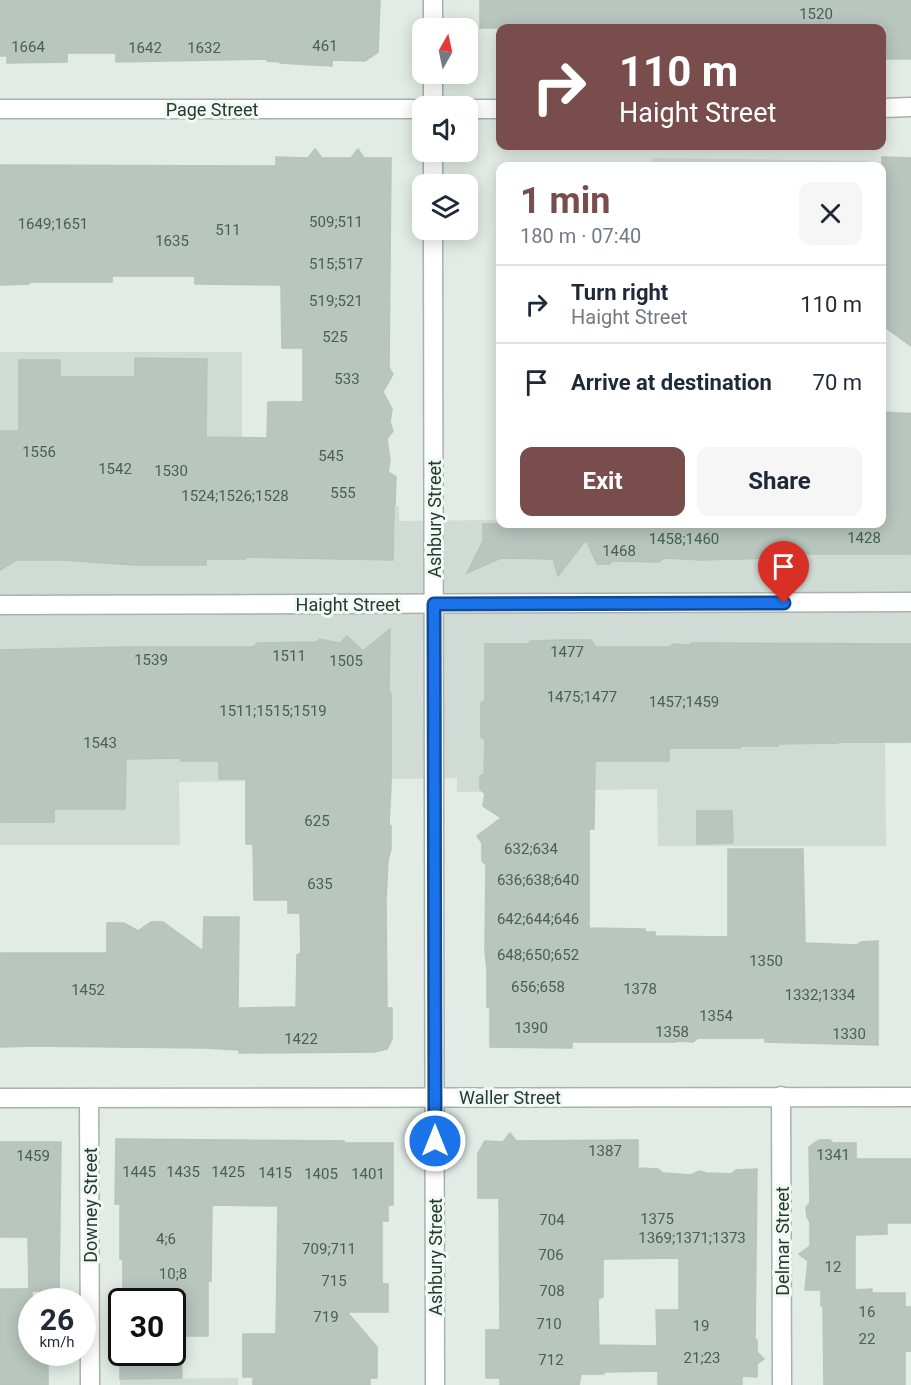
<!DOCTYPE html>
<meta charset="utf-8">
<style>
body{margin:0;font-family:Roboto,sans-serif;background:#f6f6f7;color:#1f2937;height:100vh;display:flex;flex-direction:column;font-size:22px;white-space:nowrap}
*{box-sizing:border-box;margin:0}
p{font-size:20px;color:#747a83}
.icon{flex:none;width:33px;height:33px;fill:none;stroke:currentColor;stroke-width:2;stroke-linecap:round;stroke-linejoin:round}
.map{position:relative;flex:1;overflow:hidden}
.drawer{position:absolute;left:496px;top:162px;width:390px;height:366px;display:flex;flex-direction:column;background:#fff;border-radius:12px;box-shadow:0 3px 15px #0003}
.drawer>*{flex:none}
.hud{position:absolute;left:496px;top:24px;width:390px;height:126px;border-radius:12px;box-shadow:0 3px 15px #0003;background:#794d4c;color:#fff;overflow:hidden}
.needle{width:39px;rotate:9deg}
.buttons{position:absolute;left:412px;top:18px;display:grid;gap:12px}
.buttons a{display:grid;place-items:center;width:66px;height:66px;border-radius:12px;background:#fff;box-shadow:0 3px 15px #0003;font-size:30px}
.speed{position:absolute;left:18px;top:1288px;display:flex;gap:12px;font-size:30px;font-weight:700;text-align:center}
.speed>*{display:grid;place-content:center;width:78px;height:78px;border-radius:50%;background:#fff;box-shadow:0 3px 15px #0003;line-height:1}
.speed small{font-size:15px;font-weight:400}
.speed .limit{border:3px solid #111;border-radius:9px;background:#fff;color:#111}
.pin{position:absolute;display:grid;place-items:center;width:51px;height:51px;color:#fff;margin:-62px -26px;border-radius:50% 50% 50% 0;rotate:-45deg;box-shadow:0 0 6px #0007}
.pin .icon{rotate:45deg}
.me{position:absolute;width:66px;margin:-33px;rotate:0deg;stroke-linejoin:round;filter:drop-shadow(0 0 4px #0008)}
.turn{display:flex;align-items:center;gap:21px;height:126px;padding:0 24px;font-size:27px}
.turn .icon{width:78px;height:78px;stroke-width:2.5}
.turn b{display:block;font-size:42px;line-height:51px}
.round{display:grid;place-items:center;flex:none;width:63px;height:63px;border-radius:12px;background:#f6f6f7}
.headline{display:flex;align-items:center;justify-content:space-between;height:102px;padding:0 24px}
h1{font-size:36px;font-weight:700;line-height:45px;color:#794d4c}
.action{display:flex;gap:12px;margin-top:auto;padding:12px 24px}
.action a{flex:1;height:69px;border-radius:12px;background:#794d4c;color:#fff;font-size:24px;font-weight:700;line-height:69px;text-align:center}
.action a+a{background:#f6f6f7;color:#1f2937}
ul{padding:0;list-style:none}
li{display:flex;align-items:center;gap:18px;height:78px;padding:0 24px;border-top:2px solid #e0e1e3}
li div{flex:1}
li b{display:block;font-size:22px}
li em{font-style:normal}
.map>svg:first-child{display:block}
</style>
<div class="map">
<svg width="911" height="1385" viewBox="0 0 911 1385">
<rect width="100%" height="100%" fill="#e2ebe6"/>
<g fill="#d1dbd5">
<polygon points="652,158 867,161 867,166 652,166"/>
<polygon points="0,352 242,352 242,505 399,506 399,521 501,520 501,524 882,524 882,412 911,412 911,736 885,736 886,846 658,846 657,789 457,792 457,778 179,782 180,845 0,845"/>
<polygon points="238,1378 238,1385 120,1385 120,1379"/>
</g>
<g fill="#b8c6bf" stroke="#b5c4bc" stroke-width="1.5" fill-rule="evenodd">
<polygon points="0,0 380,0 378,52 365,61 332,60 332,66 280,63 280,62 267,61 267,59 116,62 116,53 67,53 67,62 7,63 7,56 0,56"/>
<polygon points="480,0 911,0 911,59 887,59 886,28 480,28"/>
<polygon points="315,149 322,158 351,158 358,149 364,158 391,158 389,368 393,374 383,392 392,409 390,422 393,431 387,439 390,461 388,472 396,477 395,506 394,507 393,560 245,557 245,559 206,559 206,565 134,565 63,560 16,560 0,570 0,431 19,431 19,360 60,360 60,377 135,377 135,358 207,359 206,437 267,438 268,402 303,402 303,348 282,348 281,285 195,284 195,276 112,276 112,282 29,282 29,284 0,285 0,165 276,166 276,157 308,158"/>
<polygon points="882,157 911,158 911,346 885,327 885,259 882,259"/>
<polygon points="882,412 911,414 911,554 774,554 774,558 702,560 664,558 659,562 612,561 610,564 597,564 586,540 558,576 553,559 501,558 467,573 483,541 483,524 882,524"/>
<polygon points="390,629 389,691 391,694 391,784 389,825 391,826 391,849 388,860 386,899 387,1008 392,1008 392,1039 387,1049 374,1052 239,1053 240,1050 204,1048 31,1046 0,1047 0,953 107,953 107,923 124,923 138,931 151,922 163,922 203,951 204,917 239,917 238,1008 296,1007 297,955 301,953 300,913 288,913 288,900 254,900 253,844 246,844 246,779 219,779 219,761 181,761 181,758 126,759 125,809 54,809 54,822 0,822 0,650 126,647 253,647 258,643 317,642 319,639 340,643 347,636 363,651"/>
<polygon points="562,640 591,640 596,647 670,647 673,644 690,645 691,643 911,644 911,742 838,742 838,743 778,744 778,746 740,746 740,748 669,748 669,761 595,761 594,829 589,829 589,928 645,929 645,932 655,932 655,936 728,937 728,849 803,849 805,943 857,945 861,942 878,941 878,1045 765,1042 765,1038 698,1038 693,1042 678,1041 676,1042 572,1042 572,1048 490,1047 490,1007 487,1007 487,970 485,950 486,865 482,861 482,843 477,836 501,818 483,806 485,794 480,789 480,776 484,774 485,740 481,737 481,703 485,701 485,644 528,644 531,641"/>
<polygon points="697,811 732,811 733,843 697,844"/>
<path d="M 510,1133 L 516,1141 L 638,1140 L 638,1168 L 658,1169 L 663,1173 L 691,1175 L 699,1171 L 706,1173 L 731,1174 L 736,1170 L 757,1169 L 755,1340 L 757,1340 L 757,1352 L 764,1359 L 757,1364 L 757,1377 L 742,1376 L 742,1385 L 658,1385 L 658,1371 L 604,1372 L 604,1374 L 581,1374 L 579,1385 L 500,1385 L 500,1378 L 486,1378 L 486,1330 L 500,1330 L 499,1198 L 478,1198 L 478,1153 L 485,1141 L 503,1142 ZM 679,1258 L 679,1310 L 656,1310 L 657,1346 L 599,1345 L 598,1299 L 603,1297 L 603,1259 Z"/>
<polygon points="116,1139 344,1141 344,1143 393,1143 393,1205 388,1205 388,1221 382,1221 382,1284 388,1284 388,1312 347,1312 377,1347 377,1378 370,1378 370,1385 253,1385 253,1377 243,1377 243,1334 276,1334 278,1206 212,1205 211,1281 208,1281 208,1336 172,1336 172,1302 123,1302 123,1259 120,1259 120,1204 115,1204"/>
<polygon points="819,1140 830,1140 833,1143 856,1143 856,1159 911,1159 911,1223 887,1223 887,1234 855,1235 855,1290 872,1289 872,1293 905,1293 905,1307 910,1307 911,1351 905,1351 905,1385 824,1385 823,1306 821,1306 821,1290 805,1290 808,1261 799,1254 810,1246 810,1222 807,1217 806,1207 810,1203 809,1147"/>
<polygon points="0,1142 61,1142 59,1291 32,1291 32,1353 48,1353 48,1385 0,1385 0,1289 29,1289 28,1237 0,1237"/>
<polygon points="141,1353 181,1353 182,1378 120,1379 120,1354"/>
</g>
<g fill="none" stroke-linecap="round" stroke-linejoin="round">
<defs>
<g id="minor">
<polyline points="433,0 433,28"/>
<polyline points="433,74 433,106"/>
<polyline points="882,108 911,107"/>
<polyline points="0,109 423,109"/>
<polyline points="468,109 501,109"/>
<polyline points="433,152 433,184"/>
<polyline points="433,230 435,1385"/>
<polyline points="781,1096 782,1385"/>
<polyline points="0,1098 911,1097"/>
<polyline points="89,1098 90,1385"/>
</g>
<polyline id="tertiary" points="0,605 911,602"/>
</defs>
<use href="#minor" stroke="#a5b3ac" stroke-width="21"/>
<use href="#tertiary" stroke="#a5b3ac" stroke-width="21"/>
<use href="#minor" stroke="#fff" stroke-width="18"/>
<use href="#tertiary" stroke="#fff" stroke-width="18"/>
</g>
<g fill="none" stroke-linecap="round" stroke-linejoin="round">
<defs>
<polyline id="route" points="435,1141 434,604 784,603"/>
</defs>
<use href="#route" stroke="#114b97" stroke-width="15"/>
<use href="#route" stroke="#1a73e8" stroke-width="10"/>
</g>
<g text-anchor="middle" dominant-baseline="central" stroke-width="6" stroke-linejoin="round" paint-order="stroke">
<g font-size="15" fill="#495e55">
<text x="816" y="14">1520</text>
<text x="325" y="46">461</text>
<text x="28" y="47">1664</text>
<text x="145" y="48">1642</text>
<text x="204" y="48">1632</text>
<text x="336" y="222">509;511</text>
<text x="53" y="224">1649;1651</text>
<text x="228" y="230">511</text>
<text x="172" y="241">1635</text>
<text x="336" y="264">515;517</text>
<text x="336" y="301">519;521</text>
<text x="335" y="337">525</text>
<text x="347" y="379">533</text>
<text x="39" y="452">1556</text>
<text x="331" y="456">545</text>
<text x="115" y="469">1542</text>
<text x="171" y="471">1530</text>
<text x="343" y="493">555</text>
<text x="235" y="496">1524;1526;1528</text>
<text x="864" y="538">1428</text>
<text x="684" y="539">1458;1460</text>
<text x="619" y="551">1468</text>
<text x="567" y="652">1477</text>
<text x="289" y="656">1511</text>
<text x="151" y="660">1539</text>
<text x="346" y="661">1505</text>
<text x="582" y="697">1475;1477</text>
<text x="684" y="702">1457;1459</text>
<text x="273" y="711">1511;1515;1519</text>
<text x="100" y="743">1543</text>
<text x="317" y="821">625</text>
<text x="531" y="849">632;634</text>
<text x="538" y="880">636;638;640</text>
<text x="320" y="884">635</text>
<text x="538" y="919">642;644;646</text>
<text x="538" y="955">648;650;652</text>
<text x="766" y="961">1350</text>
<text x="538" y="987">656;658</text>
<text x="640" y="989">1378</text>
<text x="88" y="990">1452</text>
<text x="820" y="995">1332;1334</text>
<text x="716" y="1016">1354</text>
<text x="531" y="1028">1390</text>
<text x="672" y="1032">1358</text>
<text x="849" y="1034">1330</text>
<text x="301" y="1039">1422</text>
<text x="605" y="1151">1387</text>
<text x="833" y="1155">1341</text>
<text x="33" y="1156">1459</text>
<text x="139" y="1172">1445</text>
<text x="183" y="1172">1435</text>
<text x="228" y="1172">1425</text>
<text x="275" y="1173">1415</text>
<text x="321" y="1174">1405</text>
<text x="368" y="1174">1401</text>
<text x="657" y="1219">1375</text>
<text x="552" y="1220">704</text>
<text x="692" y="1238">1369;1371;1373</text>
<text x="166" y="1239">4;6</text>
<text x="329" y="1249">709;711</text>
<text x="551" y="1255">706</text>
<text x="833" y="1267">12</text>
<text x="173" y="1274">10;8</text>
<text x="334" y="1281">715</text>
<text x="552" y="1291">708</text>
<text x="867" y="1312">16</text>
<text x="326" y="1317">719</text>
<text x="549" y="1324">710</text>
<text x="701" y="1326">19</text>
<text x="867" y="1339">22</text>
<text x="702" y="1358">21;23</text>
<text x="551" y="1360">712</text>
</g>
<g font-size="18" fill="#243b32" stroke="#f2f8f5">
<text x="212" y="109">Page Street</text>
<text transform="translate(434 519) rotate(-90)">Ashbury Street</text>
<text x="348" y="604">Haight Street</text>
<text x="510" y="1097">Waller Street</text>
<text transform="translate(90 1205) rotate(-90)">Downey Street</text>
<text transform="translate(782 1241) rotate(-90)">Delmar Street</text>
<text transform="translate(435 1257) rotate(-90)">Ashbury Street</text>
</g>
</g>
</svg>
<div class="buttons">
<a><svg class="needle" viewBox="-14 -14 28 28"><path d="M0-13l5 13h-10z" fill="#e53935"/><path d="M0 13l5-13h-10z" fill="#747a83"/></svg></a>
<a><svg class="icon" aria-label="sound" viewBox="0 0 24 24"><path d="M4 9h4l5-4v14l-5-4H4zM17 9q2 3 0 6"/></svg></a>
<a><svg class="icon" aria-label="layers" viewBox="0 0 24 24"><path d="M12 4l9 5-9 5-9-5zM3 14l9 5 9-5"/></svg></a>
</div>
<div class="speed"><div>26<small>km/h</small></div><div class="limit">30</div></div>
<div class="pin" style="left:784px;top:603px;background:#d93025"><svg class="icon" aria-label="arrive" viewBox="0 0 24 24"><path d="M6 21V4h12l-3 4 3 4H6"/></svg></div>
<svg class="me" style="left:435px;top:1141px" viewBox="-20 -20 40 40"><circle r="17" fill="#1a73e8" stroke="#fff" stroke-width="3"/><path d="M0-11L8 9 0 5-8 9z" fill="#fff"/></svg>
<div class="hud">
<div class="turn"><svg class="icon" aria-label="right" viewBox="0 0 24 24"><path d="M7 20v-9h11M14 6l5 5-5 5"/></svg><div><b>110 m</b>Haight Street</div></div>
</div>
<section class="drawer">
<div class="headline"><div><h1>1 min</h1><p>180 m · 07:40</p></div><a class="round"><svg class="icon" aria-label="close" viewBox="0 0 24 24"><path d="M6 6l12 12M18 6L6 18"/></svg></a></div>
<ul>
<li><svg class="icon" aria-label="right" viewBox="0 0 24 24"><path d="M7 20v-9h11M14 6l5 5-5 5"/></svg><div><b>Turn right</b><p>Haight Street</p></div><em>110 m</em></li>
<li><svg class="icon" aria-label="arrive" viewBox="0 0 24 24"><path d="M6 21V4h12l-3 4 3 4H6"/></svg><div><b>Arrive at destination</b></div><em>70 m</em></li>
</ul>
<div class="action"><a>Exit</a><a>Share</a></div>
</section>
</div>
